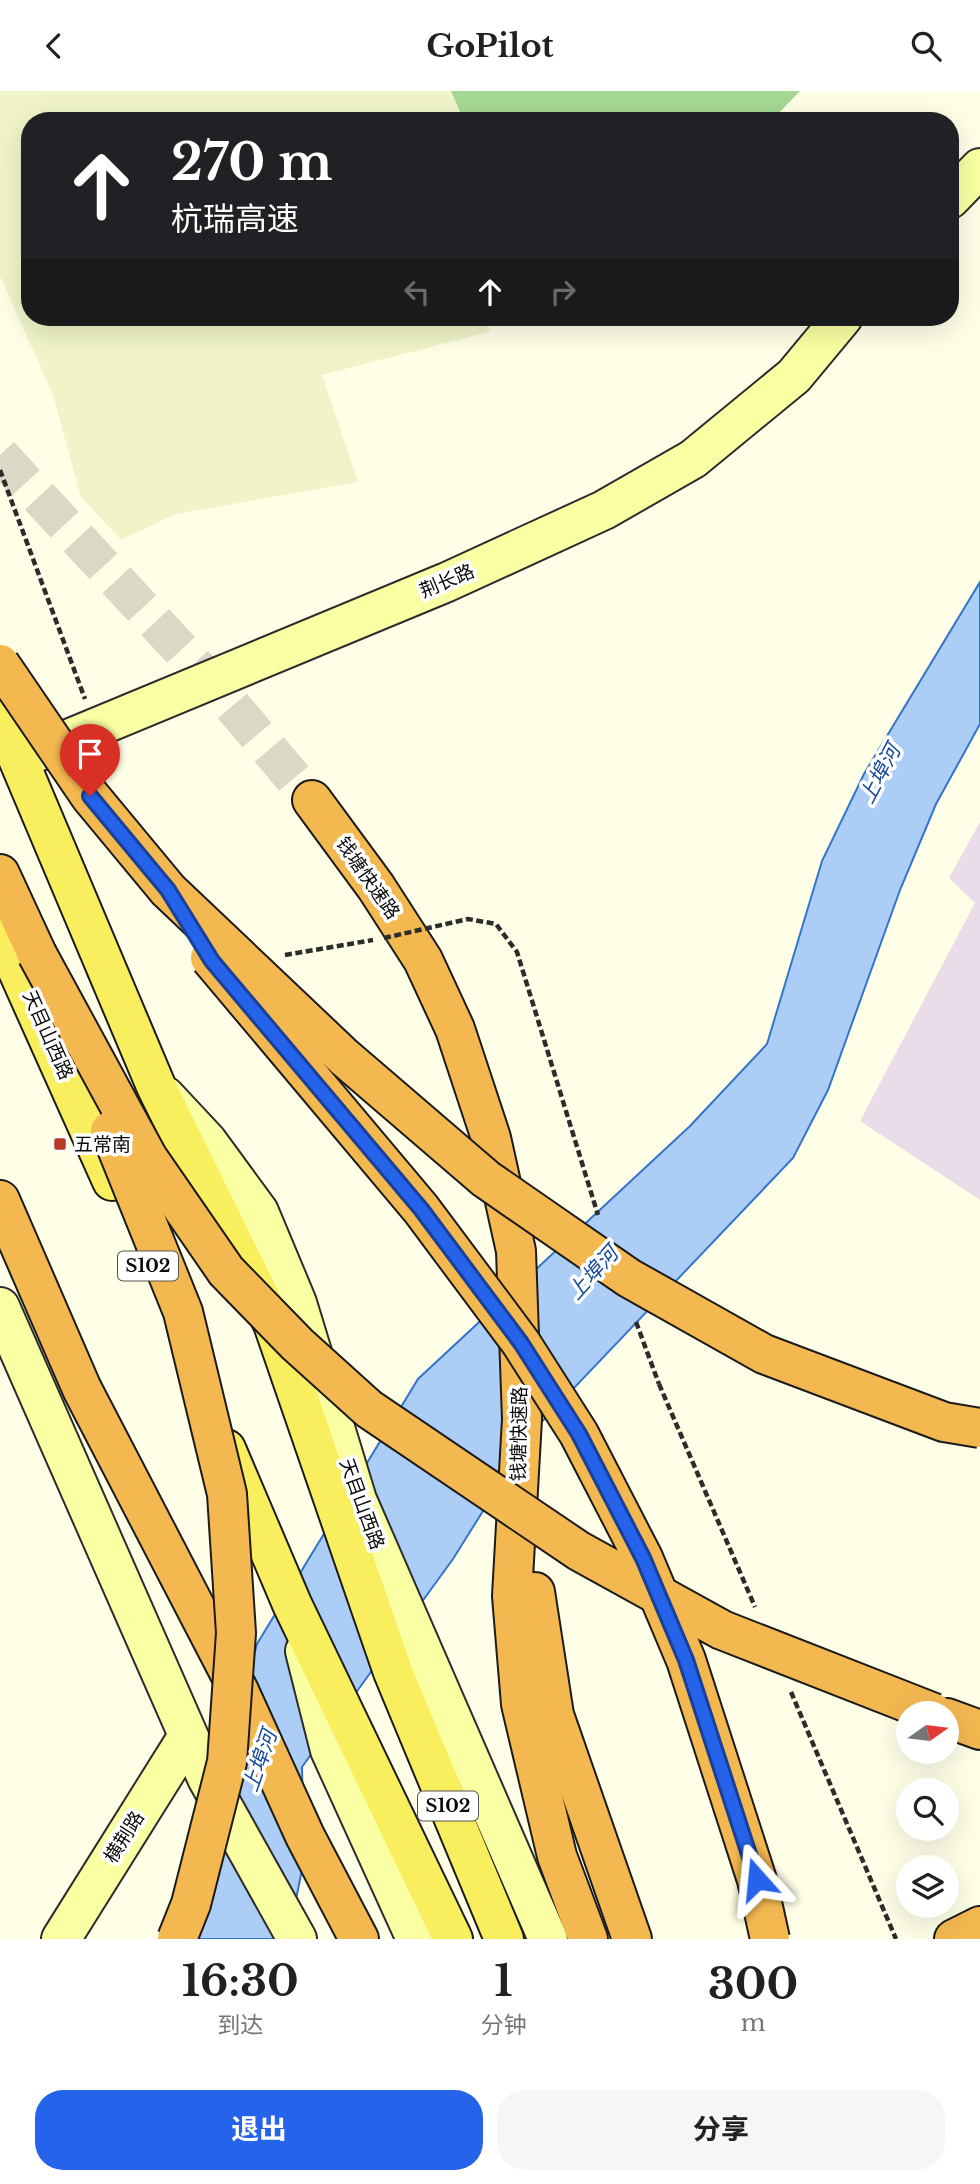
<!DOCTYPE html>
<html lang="zh">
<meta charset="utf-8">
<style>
body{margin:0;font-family:"Libre Baskerville","Noto Sans SC",serif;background:#f6f6f6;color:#202124;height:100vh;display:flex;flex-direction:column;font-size:26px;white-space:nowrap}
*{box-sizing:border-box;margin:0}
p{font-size:23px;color:#757577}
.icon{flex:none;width:38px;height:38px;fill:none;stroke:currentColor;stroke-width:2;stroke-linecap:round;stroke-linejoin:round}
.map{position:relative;height:1848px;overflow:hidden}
.drawer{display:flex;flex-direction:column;background:#fff;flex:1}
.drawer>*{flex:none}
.banner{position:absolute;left:21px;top:21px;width:938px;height:214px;border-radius:28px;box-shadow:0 7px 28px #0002;background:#202124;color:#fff;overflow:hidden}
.needle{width:46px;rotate:76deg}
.fabs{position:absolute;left:896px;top:1610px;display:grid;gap:14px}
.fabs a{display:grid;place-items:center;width:63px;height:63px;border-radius:50%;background:#fff;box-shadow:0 7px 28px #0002;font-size:35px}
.pin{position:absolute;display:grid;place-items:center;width:60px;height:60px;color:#fff;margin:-72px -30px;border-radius:50% 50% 50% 0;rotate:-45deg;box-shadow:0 0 7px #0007}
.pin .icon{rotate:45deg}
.me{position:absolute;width:77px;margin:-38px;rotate:342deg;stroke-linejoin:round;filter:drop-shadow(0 0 5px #0008)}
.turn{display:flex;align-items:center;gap:24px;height:147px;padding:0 35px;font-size:32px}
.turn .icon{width:91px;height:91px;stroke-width:2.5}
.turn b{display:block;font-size:49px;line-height:60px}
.lanes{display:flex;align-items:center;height:66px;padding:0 35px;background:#0003;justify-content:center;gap:35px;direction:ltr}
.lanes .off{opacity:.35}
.eta{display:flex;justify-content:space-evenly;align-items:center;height:119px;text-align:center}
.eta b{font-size:42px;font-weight:700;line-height:49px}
.primary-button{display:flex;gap:14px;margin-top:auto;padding:14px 35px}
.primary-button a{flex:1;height:80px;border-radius:28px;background:#2563eb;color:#fff;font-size:28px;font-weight:700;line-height:80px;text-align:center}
.primary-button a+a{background:#f6f6f6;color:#202124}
header{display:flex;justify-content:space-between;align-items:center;height:91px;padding:0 35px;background:#fff;font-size:32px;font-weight:700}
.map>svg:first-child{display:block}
</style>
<header><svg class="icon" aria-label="back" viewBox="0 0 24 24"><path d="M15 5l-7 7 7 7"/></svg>GoPilot<svg class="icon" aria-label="search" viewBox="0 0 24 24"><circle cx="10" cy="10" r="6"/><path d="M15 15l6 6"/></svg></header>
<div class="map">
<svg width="980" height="1848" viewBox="0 0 980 1848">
<rect width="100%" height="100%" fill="#fffee7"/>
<polygon fill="#eadde9" points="980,731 980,1109 860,1030 975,812 949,787"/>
<polygon fill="#f0f4c8" points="0,0 451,0 464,30 30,30 30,226 490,226 489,241 322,284 358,391 176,423 121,449 81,406 53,304 0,185"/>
<polygon fill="#a5d892" points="451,0 800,0 771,30 464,30"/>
<polygon fill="#accdf5" stroke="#3475cc" stroke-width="2" points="980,491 980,633 936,713 900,799 828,999 793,1067 533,1340 453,1468 302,1676 304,1769 288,1848 168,1848 210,1726 257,1553 418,1288 690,1035 767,953 822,770 864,683"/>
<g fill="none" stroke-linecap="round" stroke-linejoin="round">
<polyline stroke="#dad9c6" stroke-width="38" stroke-dasharray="38 19" stroke-linecap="butt" points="0,364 224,605 312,709"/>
<defs>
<g id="secondary">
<polyline points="950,108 980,77"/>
<polyline points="25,666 447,491 604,419 693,368 794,285 843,226"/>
<polyline points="165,1005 207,1050 259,1121 297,1212 357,1409 548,1848"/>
<polyline points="0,1216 207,1687 297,1848"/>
<polyline points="305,1560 330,1659 416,1848"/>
<polyline points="61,1848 188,1645"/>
</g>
<g id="primary">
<polyline points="0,625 156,995 273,1233 393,1581 504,1848"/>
<polyline points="0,840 112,1090"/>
<polyline points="226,1358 292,1513 453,1848"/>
</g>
<g id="highway">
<polyline points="312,709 376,796 423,869 455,938 491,1047 516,1160 522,1328 512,1505 521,1613 557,1765 588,1848"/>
<polyline points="0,783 37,863"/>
<polyline points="0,1109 82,1298 239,1600 305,1745 359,1848"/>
<polyline points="535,1501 554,1624 632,1848"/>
<polyline points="947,1627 980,1639"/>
<polyline points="954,1848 980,1835"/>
</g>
</defs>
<use href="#secondary" stroke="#2c2c2c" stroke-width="42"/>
<use href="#primary" stroke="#1b1b1b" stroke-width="42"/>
<use href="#highway" stroke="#1b1b1b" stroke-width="42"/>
<g stroke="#2c2c2c" stroke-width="4.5" stroke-dasharray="7 3.5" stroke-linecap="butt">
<polyline points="0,379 85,608"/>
<polyline points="285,864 373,849"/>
<polyline points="659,1293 755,1516"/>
<polyline points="791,1601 896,1848"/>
</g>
<use href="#secondary" stroke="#f9ffa2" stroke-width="38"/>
<use href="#primary" stroke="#f8ee5e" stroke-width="38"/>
<use href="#highway" stroke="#f4b850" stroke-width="38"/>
<defs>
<g id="highway-bridge">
<polyline points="0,573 90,705 168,799 344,966 486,1088 629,1187 764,1263 944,1331 980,1337"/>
<polyline points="37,863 148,1067 226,1180 297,1253 369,1318 579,1460 722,1539 934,1622"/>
<polyline points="210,867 421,1118 521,1252 579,1343 643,1467 686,1569 757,1789 770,1848"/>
<polyline points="110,1040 183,1221 227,1403 236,1542 227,1671 191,1813 177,1848"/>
</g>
</defs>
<use href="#highway-bridge" stroke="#1b1b1b" stroke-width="42" stroke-linecap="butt"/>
<g stroke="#2c2c2c" stroke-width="4.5" stroke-dasharray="7 3.5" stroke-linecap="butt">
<polyline points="384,847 468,828 496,833 517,861 598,1124"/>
<polyline points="636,1231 659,1293"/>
</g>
<use href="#highway-bridge" stroke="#f4b850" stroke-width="38"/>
</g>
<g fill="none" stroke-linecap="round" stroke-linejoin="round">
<defs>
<polyline id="route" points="90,705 168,799 212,870 421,1118 521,1252 579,1343 643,1467 686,1569 757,1788"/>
</defs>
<use href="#route" stroke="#184099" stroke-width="18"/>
<use href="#route" stroke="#2563eb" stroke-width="12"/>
</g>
<rect fill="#b83724" stroke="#fff" stroke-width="2.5" x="53" y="1046" width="14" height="14" rx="3.5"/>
<g text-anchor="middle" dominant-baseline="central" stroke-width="7" stroke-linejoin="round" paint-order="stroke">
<g fill="#fff" stroke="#545454" stroke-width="2">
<rect x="118" y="1160.5" width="60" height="29" rx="5"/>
<rect x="418" y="1700.5" width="60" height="29" rx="5"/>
</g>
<g font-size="18" font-weight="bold" fill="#0a0a0a">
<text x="148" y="1175">S102</text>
<text x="448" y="1715">S102</text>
</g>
<g font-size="19" fill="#0a0a0a" stroke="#fff">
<text transform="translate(447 490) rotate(-23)">荆长路</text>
<text transform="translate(368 787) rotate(55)">钱塘快速路</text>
<text transform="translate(48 944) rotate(66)">天目山西路</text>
<text transform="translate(519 1343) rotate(-89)">钱塘快速路</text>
<text transform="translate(362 1413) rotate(70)">天目山西路</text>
<text transform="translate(124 1746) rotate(-58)">横荆路</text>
</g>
<g font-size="19" fill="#0a0a0a" stroke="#fff" text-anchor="start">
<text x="74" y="1053">五常南</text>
</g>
<g font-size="21" font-style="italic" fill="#15499a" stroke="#fff">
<text transform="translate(880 683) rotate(-62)">上埠河</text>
<text transform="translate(593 1182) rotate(-48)">上埠河</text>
<text transform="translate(260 1670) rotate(-71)">上埠河</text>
</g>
</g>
</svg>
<div class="fabs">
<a><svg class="needle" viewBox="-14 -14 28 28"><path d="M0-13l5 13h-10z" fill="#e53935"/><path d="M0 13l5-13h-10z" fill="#757577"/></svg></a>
<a><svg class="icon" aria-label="search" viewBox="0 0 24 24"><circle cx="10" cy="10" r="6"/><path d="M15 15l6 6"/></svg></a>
<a><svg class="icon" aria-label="layers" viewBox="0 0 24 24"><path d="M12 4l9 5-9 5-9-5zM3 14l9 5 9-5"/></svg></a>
</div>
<div class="pin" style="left:90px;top:705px;background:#d93025"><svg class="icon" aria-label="arrive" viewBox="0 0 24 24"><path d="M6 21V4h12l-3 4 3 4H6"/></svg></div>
<svg class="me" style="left:757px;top:1788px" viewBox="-20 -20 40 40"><path d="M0-17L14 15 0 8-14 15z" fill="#2563eb" stroke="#fff" stroke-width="4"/></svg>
<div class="banner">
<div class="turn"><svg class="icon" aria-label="ahead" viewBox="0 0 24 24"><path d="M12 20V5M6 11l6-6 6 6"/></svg><div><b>270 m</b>杭瑞高速</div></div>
<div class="lanes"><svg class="icon off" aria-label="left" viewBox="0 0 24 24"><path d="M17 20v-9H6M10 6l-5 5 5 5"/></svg><svg class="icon" aria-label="ahead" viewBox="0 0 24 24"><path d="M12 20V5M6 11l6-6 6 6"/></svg><svg class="icon off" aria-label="right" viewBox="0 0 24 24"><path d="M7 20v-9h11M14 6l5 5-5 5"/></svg></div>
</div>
</div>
<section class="drawer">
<div class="eta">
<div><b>16:30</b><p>到达</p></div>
<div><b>1</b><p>分钟</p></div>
<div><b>300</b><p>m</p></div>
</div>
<div class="primary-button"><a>退出</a><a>分享</a></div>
</section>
